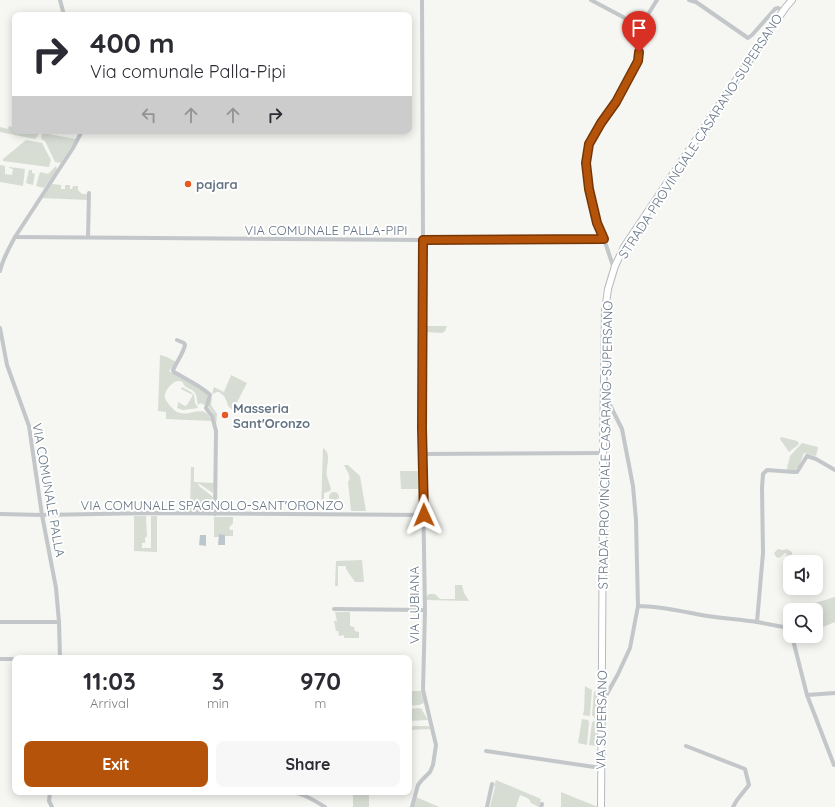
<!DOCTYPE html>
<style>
body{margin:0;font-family:Quicksand,sans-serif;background:#f7f7f7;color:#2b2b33;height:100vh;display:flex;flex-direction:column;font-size:15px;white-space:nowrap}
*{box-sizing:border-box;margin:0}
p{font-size:13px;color:#7c7c81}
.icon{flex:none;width:22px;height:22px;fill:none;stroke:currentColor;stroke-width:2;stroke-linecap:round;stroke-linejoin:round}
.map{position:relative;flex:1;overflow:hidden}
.side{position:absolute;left:12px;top:655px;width:400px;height:140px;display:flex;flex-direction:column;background:#fff;border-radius:8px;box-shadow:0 2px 10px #0003}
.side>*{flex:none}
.hud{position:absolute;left:12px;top:12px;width:400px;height:122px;border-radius:8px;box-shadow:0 2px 10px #0003;background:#fff;color:#2b2b33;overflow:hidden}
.controls{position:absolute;left:783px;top:555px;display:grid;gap:8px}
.controls a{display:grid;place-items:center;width:40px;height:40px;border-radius:8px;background:#fff;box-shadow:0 2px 10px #0003;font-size:20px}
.pin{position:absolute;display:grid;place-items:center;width:34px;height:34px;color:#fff;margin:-41px -17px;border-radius:50% 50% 50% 0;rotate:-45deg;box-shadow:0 0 4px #0007}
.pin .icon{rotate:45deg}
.me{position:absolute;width:44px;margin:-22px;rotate:359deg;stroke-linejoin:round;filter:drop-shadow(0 0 3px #0008)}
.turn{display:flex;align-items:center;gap:14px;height:84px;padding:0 12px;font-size:18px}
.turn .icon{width:52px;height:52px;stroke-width:2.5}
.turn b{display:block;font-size:28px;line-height:34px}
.lanes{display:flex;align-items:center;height:38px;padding:0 12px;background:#0003;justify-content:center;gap:20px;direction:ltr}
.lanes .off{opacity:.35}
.eta{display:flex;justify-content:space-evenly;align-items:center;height:68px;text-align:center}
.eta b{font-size:24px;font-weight:800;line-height:28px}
.cta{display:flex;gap:8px;margin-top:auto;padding:8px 12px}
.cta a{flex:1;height:46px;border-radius:8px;background:#b45309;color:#fff;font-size:16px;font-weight:800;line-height:46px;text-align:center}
.cta a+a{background:#f7f7f7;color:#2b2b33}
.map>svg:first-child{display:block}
</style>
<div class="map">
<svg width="835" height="807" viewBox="0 0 835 807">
<rect width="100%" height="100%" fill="#f6f6f2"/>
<g fill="#d7ddd3">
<polygon points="9,126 15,128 15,131 33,131 39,132 37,137 35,139 0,132 0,127 8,129"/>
<polygon points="42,133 76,139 61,163 55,162 45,141 41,139"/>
<polygon points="26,140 42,143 51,160 49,167 3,161 3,159"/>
<polygon points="0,165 5,166 5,174 12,175 13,169 9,168 9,167 25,169 23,186 0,182"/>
<polygon points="56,166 57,170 44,188 36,186 40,172 48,174"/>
<polygon points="29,170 32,170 32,173 35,174 33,185 26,183"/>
<polygon points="52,184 61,185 61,189 65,189 65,185 70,185 70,189 72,189 73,186 78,186 78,190 82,194 87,194 87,200 42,198"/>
<polygon points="426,326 447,326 445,331 442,333 426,332"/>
<path d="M 160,355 L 167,357 L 176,362 L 169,371 L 203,390 L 208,396 L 205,405 L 200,403 L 198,405 C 197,401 197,396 195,393 C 193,389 188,389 185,386 C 183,384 183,381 179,381 C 173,380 163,392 165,398 C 166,401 169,404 170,406 C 172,407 173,409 174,410 C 188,421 203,400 212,421 L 166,419 L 166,412 L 158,411 Z"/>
<polygon points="231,375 247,383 233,410 228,406 227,402 224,396 219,392 217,392 212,394 214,387 224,392"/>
<polygon points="182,387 191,392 194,395 195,403 198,408 183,410 177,408 178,405 178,402 185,406 187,405 193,395 181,389"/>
<polygon points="210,398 212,398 211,405 217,414 216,426 215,425 213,413 208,406"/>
<polygon points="781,437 797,441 798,442 799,444 789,452 780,439"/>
<polygon points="802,443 818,447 818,448 816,456 804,453 799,466 795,470 788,470 787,468 790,456"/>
<path d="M 323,448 C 333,455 325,466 327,476 C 328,480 330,485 331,489 L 330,491 L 324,493 L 324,510 L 321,510 Z"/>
<path d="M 344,465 L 348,465 L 360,476 L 366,511 L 351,511 L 348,482 C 352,476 347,472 344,465 Z"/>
<polygon points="191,467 194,467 194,482 214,483 213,493 198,483 199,486 213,497 213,512 190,512"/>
<polygon points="400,471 417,471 421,472 420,489 401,489"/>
<circle cx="334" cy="497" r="5"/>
<polygon points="134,516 146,516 147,536 145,538 145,543 142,543 142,548 151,548 151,516 157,516 157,552 134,551"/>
<polygon points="214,517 233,517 233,523 229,528 230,530 233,530 233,536 225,536 225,535 219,535 219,537 214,537"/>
<polygon points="778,549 783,550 787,549 792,552 792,556 787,558 786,556 787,554 785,553 779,558 776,557 774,553"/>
<polygon points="362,560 364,582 355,582 346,569 346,566 338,566 338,586 335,586 336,561"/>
<polygon points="455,585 462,585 464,593 469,601 426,600 426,597 429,594 435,594 440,599 455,599"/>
<polygon points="835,597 835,622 816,630 816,610 806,610 811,604"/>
<polygon points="335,612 350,612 350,626 354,627 355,631 359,632 359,638 344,638 344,635 339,636 338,631 336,631 334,621 337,621"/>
<polygon points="585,686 592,690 590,715 589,716 583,715 584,710"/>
<polygon points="409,691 421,691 424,703 419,705 409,706"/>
<polygon points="594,691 597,693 598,716 595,718 592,715"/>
<polygon points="418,708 423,709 422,710 428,720 409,721 409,709"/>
<polygon points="582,719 588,720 589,722 587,745 578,743"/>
<polygon points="593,721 598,723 598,746 589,745 592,723"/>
<polygon points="414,726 427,726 430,727 431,729 409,730 409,728"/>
<path d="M 496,780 L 541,799 L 539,807 L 531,803 C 530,798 525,797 520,795 L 516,807 L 490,807 L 495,787 L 494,785 Z"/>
<rect x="353" y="792" width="16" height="15"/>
<polygon points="561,792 598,807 561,807"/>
<polygon points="416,797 439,807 413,807"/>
</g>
<g fill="#bcc7cd">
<polygon points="219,534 225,535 225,545 218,545"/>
<polygon points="200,535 206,535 206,546 199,545"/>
</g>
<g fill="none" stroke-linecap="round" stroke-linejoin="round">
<defs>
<polyline id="secondary" points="601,807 603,506 603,453 605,311 608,289 615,266 624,247 767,34 786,7 792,0"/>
</defs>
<use href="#secondary" stroke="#b6babf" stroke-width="8"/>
<g stroke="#c3c7ca" stroke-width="4">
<polyline points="60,0 64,15"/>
<polyline points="591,0 623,17 632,24 642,27 638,61 616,103 601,123 589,144 586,163 589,189 597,223 604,239"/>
<polyline points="689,0 696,2 748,38 752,35 775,9 778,8 783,10"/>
<polyline points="642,27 647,16 657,0"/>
<polyline points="15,237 423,240 604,239 614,269"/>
<polyline points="88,237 89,193"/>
<path d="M 0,271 C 3,258 9,248 15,237 L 73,148 L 82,131"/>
<polyline points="0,328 7,365 29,426 42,515 56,588 59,622 60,658"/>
<path d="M 177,340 L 184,343 L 185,345 C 183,354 177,361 173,370 L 174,372 C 184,378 203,387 210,395 L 206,408 L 212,416 L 216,431 L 215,514"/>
<polyline points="605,395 622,429 633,486 636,520 638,606"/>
<polyline points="423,454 603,453"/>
<polyline points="0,514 42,515 152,513 424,515"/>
<polyline points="334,609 425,610"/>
<polyline points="0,622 59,622"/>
<polyline points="757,622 789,628 790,630"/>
<polyline points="792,636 807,695 835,693"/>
<polyline points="0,659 15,659"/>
<polyline points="807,695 834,765"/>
<path d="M 603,701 L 618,674 L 630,648 L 638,606 C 658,606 676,610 696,614 C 716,618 737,619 757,622 L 763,553 L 762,488 L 763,474 L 767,470 L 794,472 L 797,472 L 807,456 L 816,459 L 835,470"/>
<polyline points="686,746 745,769 749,785 737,800 733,807"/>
<polyline points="486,751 601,768"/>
<polyline points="50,792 49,801 52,807"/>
<path d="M 291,792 C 303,793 315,801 325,807"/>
<polyline points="412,807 418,785 422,780 430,772 433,765 436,745 423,690 425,610 422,428 423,240 422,0"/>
<polyline points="487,807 492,784"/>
<polyline points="541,807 542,804"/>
</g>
<use href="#secondary" stroke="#fff" stroke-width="6"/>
</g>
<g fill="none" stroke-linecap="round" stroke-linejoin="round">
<defs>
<polyline id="route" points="424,515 422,428 423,240 604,239 597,223 589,189 586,163 589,144 601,123 616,102 638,61 639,52"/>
</defs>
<use href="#route" stroke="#753606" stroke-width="10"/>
<use href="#route" stroke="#b45309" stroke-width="7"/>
</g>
<g fill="#e45924" stroke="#fff" stroke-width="1.5">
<circle cx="188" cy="184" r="4"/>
<circle cx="225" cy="415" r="4"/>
</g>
<g text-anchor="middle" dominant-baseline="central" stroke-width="4" stroke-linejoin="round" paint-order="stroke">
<g font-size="13" fill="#657484" stroke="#fff">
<text transform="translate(700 136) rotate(-57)">STRADA PROVINCIALE CASARANO-SUPERSANO</text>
<text x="326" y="230">VIA COMUNALE PALLA-PIPI</text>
<text transform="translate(605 445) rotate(-89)">STRADA PROVINCIALE CASARANO-SUPERSANO</text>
<text transform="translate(49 490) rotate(80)">VIA COMUNALE PALLA</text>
<text x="212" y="505">VIA COMUNALE SPAGNOLO-SANT'ORONZO</text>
<text transform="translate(414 605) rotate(-90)">VIA LUBIANA</text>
<text transform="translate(601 720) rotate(-89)">VIA SUPERSANO</text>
</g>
<g font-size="13" font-weight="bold" fill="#657484" stroke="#fff" text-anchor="start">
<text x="196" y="184">pajara</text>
<text x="233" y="408">Masseria<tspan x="233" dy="15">Sant'Oronzo</tspan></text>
</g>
</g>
</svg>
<div class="controls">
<a><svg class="icon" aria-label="sound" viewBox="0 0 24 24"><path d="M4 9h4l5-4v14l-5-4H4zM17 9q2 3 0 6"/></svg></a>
<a><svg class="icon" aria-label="search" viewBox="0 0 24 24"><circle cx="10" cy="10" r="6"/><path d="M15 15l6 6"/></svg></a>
</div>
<div class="pin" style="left:639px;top:52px;background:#d93025"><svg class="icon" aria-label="arrive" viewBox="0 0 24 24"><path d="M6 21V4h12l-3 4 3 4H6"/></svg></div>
<svg class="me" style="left:424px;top:515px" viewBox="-20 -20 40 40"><path d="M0-17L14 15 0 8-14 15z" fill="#b45309" stroke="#fff" stroke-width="4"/></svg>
<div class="hud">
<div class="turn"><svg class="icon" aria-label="right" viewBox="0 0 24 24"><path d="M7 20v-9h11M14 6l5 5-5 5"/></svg><div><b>400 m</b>Via comunale Palla-Pipi</div></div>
<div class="lanes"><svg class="icon off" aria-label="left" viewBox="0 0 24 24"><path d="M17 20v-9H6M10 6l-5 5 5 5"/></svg><svg class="icon off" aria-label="ahead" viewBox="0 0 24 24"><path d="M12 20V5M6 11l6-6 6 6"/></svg><svg class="icon off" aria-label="ahead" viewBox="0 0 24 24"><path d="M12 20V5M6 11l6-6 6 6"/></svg><svg class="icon" aria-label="right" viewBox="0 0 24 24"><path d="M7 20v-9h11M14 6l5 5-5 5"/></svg></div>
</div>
<section class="side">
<div class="eta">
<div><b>11:03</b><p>Arrival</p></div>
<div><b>3</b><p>min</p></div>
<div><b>970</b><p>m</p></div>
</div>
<div class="cta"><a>Exit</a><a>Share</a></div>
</section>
</div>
